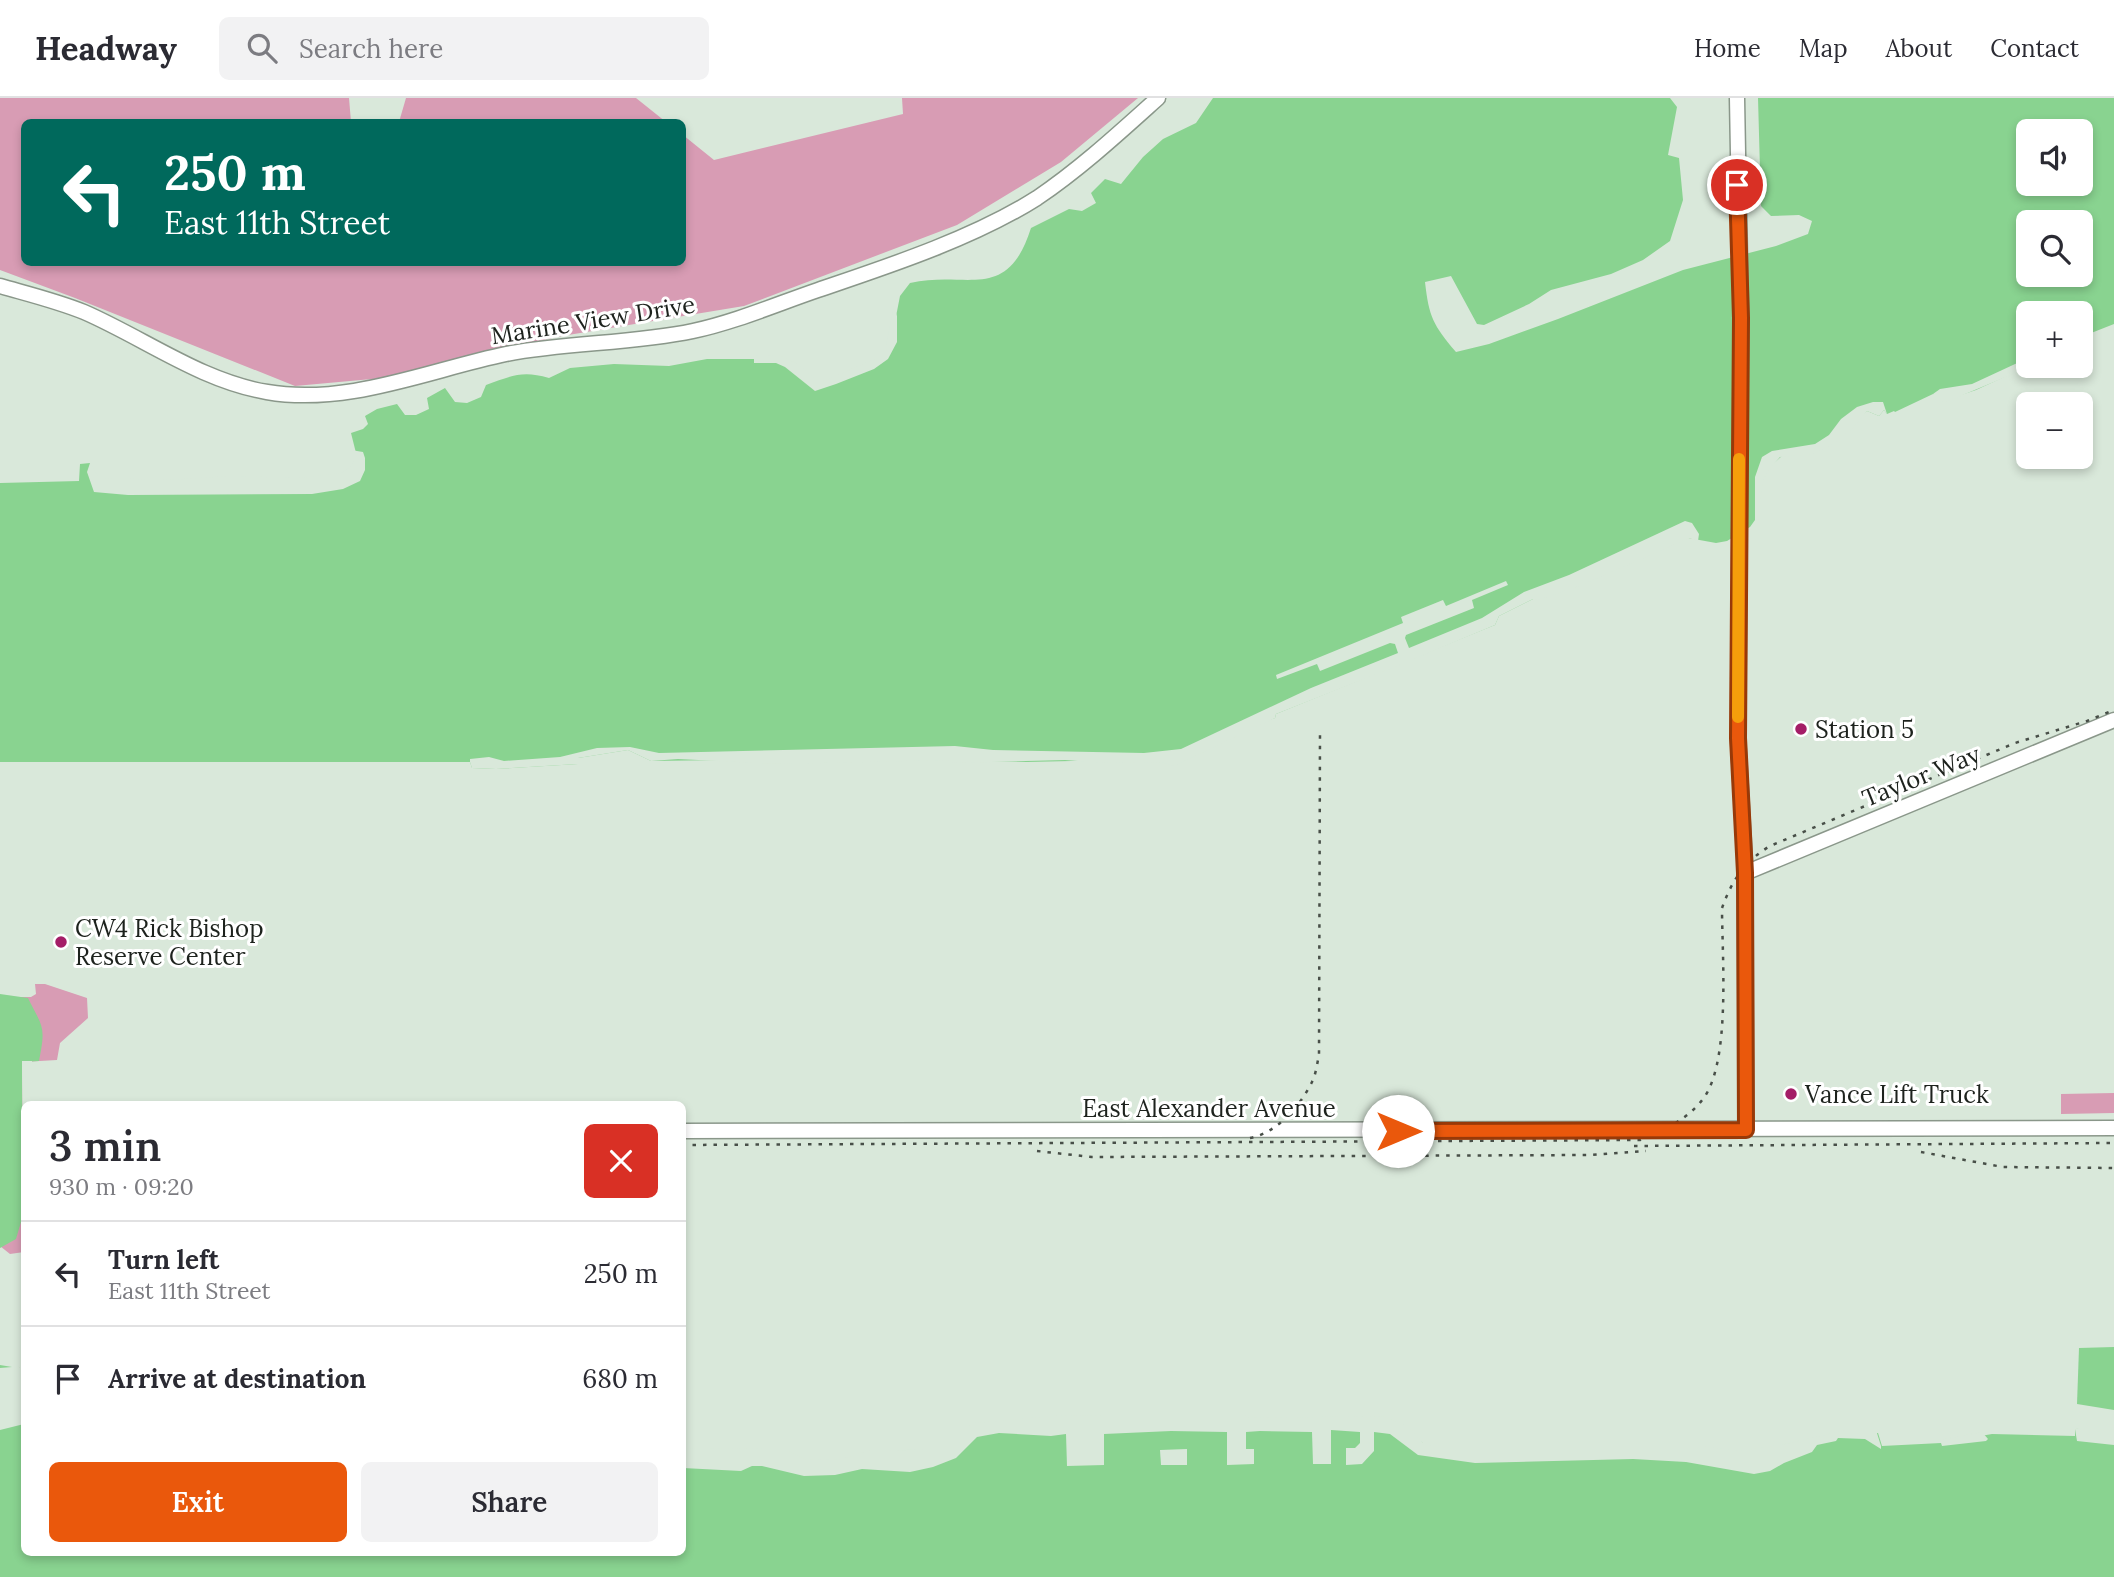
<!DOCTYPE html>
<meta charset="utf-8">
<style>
body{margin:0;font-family:Lora,serif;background:#f2f2f3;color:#2b2b33;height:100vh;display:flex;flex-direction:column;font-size:26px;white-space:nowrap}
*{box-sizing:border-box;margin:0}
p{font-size:23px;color:#7c7c81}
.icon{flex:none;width:38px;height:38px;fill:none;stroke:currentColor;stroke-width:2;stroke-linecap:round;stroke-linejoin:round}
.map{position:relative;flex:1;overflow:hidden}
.drawer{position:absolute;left:21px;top:1003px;width:665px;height:455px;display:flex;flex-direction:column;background:#fff;border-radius:10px;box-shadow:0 4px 10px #0003}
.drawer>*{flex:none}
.top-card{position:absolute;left:21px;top:21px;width:665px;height:147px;border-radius:10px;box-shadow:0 4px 10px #0003;background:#00695c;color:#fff;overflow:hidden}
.tools{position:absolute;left:2016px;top:21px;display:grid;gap:14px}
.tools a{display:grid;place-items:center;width:77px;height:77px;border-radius:10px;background:#fff;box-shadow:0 4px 10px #0003;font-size:35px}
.pin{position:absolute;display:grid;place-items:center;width:60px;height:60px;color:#fff;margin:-30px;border:4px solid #fff;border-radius:50%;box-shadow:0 2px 7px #0007}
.me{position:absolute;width:77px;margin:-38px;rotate:90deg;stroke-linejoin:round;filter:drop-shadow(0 0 5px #0008)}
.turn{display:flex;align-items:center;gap:24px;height:147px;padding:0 28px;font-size:32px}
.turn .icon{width:91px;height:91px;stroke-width:2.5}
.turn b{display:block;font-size:49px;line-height:60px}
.round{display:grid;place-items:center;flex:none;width:74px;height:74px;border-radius:10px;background:#f2f2f3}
.head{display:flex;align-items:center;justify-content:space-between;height:119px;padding:0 28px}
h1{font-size:42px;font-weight:600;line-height:52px}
.action{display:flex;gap:14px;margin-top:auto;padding:14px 28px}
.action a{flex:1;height:80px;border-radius:10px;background:#ea580c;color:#fff;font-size:28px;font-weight:600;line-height:80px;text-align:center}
.action a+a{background:#f2f2f3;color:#2b2b33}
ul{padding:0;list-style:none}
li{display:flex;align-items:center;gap:21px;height:105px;padding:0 28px;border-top:2px solid #e1e1e2}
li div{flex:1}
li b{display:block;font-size:26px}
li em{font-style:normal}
header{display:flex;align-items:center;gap:42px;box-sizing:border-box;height:98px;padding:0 35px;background:#fff;border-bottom:2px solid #e1e1e2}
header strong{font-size:33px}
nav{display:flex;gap:38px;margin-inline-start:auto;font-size:24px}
.search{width:490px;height:63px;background:#f2f2f3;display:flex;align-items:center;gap:18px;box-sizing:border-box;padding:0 24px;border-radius:10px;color:#7c7c81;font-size:26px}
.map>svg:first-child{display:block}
</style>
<header>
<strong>Headway</strong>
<div class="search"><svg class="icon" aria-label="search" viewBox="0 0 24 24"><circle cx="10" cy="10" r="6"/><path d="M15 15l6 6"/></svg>Search here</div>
<nav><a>Home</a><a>Map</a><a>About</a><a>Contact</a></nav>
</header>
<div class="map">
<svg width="2114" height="1479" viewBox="0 0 2114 1479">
<rect width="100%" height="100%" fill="#d9e8da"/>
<g fill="#d89cb4">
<polygon points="0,0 349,0 351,24 24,24 24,164 682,164 683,37 714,62 903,16 902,0 1138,0 1061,64 957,127 744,208 556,239 383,280 295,288 75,200 0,172"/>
<polygon points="406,0 636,0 666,24 399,24"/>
<polygon points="35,886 45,886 87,900 88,920 60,945 57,962 22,964 24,1154 10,1156 0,1148 0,899 31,899 36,896"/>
<polygon points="2114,995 2114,1015 2061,1016 2061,996"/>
</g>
<g fill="#89d390" fill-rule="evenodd">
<path d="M 1213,0 L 1670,0 L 1677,9 L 1668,57 L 1679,60 L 1683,102 L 1670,143 L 1643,162 L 1611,176 L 1551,192 L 1529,206 L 1484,227 L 1477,226 L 1451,178 L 1425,184 C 1429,219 1433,227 1456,254 L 1489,246 L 1558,221 L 1683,172 L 1776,148 L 1808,136 L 1812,123 L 1799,117 L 1771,118 L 1761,108 L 1758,0 L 2114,0 L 2114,238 L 2081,250 L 2081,215 L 2028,215 L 2028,268 L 1976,292 L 1949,301 L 1933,296 L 1895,314 L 1894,313 L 1887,316 L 1884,312 L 1879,318 L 1867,313 L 1827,346 L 1783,357 L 1765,373 L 1759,387 L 1755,422 L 1750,429 L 1727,443 L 1716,445 L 1683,439 L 1539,498 L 1499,518 L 1495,527 L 1276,616 L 1275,620 L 1161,661 L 1027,664 L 977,663 L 947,659 L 651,663 L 628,652 L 578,660 L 578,666 L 496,671 L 472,670 L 470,664 L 0,664 L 0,385 L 79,383 L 80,366 L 90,365 L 90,373 L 102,384 L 289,384 L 345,376 L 358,363 L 351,335 L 363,331 L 368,326 L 365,318 L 377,311 L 397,306 L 405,317 L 416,317 L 429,311 L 427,300 L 445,290 L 455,304 L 467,305 L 481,299 L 486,287 C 511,278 522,272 549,280 L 570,270 L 614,266 L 669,268 L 707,261 L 778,261 L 812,283 L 825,286 L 879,262 L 890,249 L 900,198 L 910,185 C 967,172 1007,206 1031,130 L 1069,111 L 1082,113 L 1096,105 L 1091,95 L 1105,81 L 1121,86 L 1143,59 L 1163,41 L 1196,25 ZM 2028,33 L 2081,33 L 2081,86 L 2028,86 ZM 2028,124 L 2081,124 L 2081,177 L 2028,177 Z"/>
<path d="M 0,896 L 28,900 C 43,930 46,928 39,963 L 22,964 L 23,1117 L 16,1141 L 0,1150 Z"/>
<polygon points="2114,1249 2114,1312 2077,1306 2079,1250"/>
<polygon points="0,1258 20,1270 24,1270 24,1454 682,1454 683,1355 805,1366 946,1354 971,1329 1330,1321 1415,1340 1433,1351 1740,1356 1818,1340 1878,1335 1882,1348 1941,1345 1992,1336 2075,1338 2075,1331 2114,1330 2114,1479 0,1479"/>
</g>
<g fill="#d9e8da">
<polygon points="894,208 897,218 897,244 888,261 874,271 836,286 815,293 785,269 776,265 754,265 754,258 779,257 798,266 814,280 824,283 877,260 886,247"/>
<polygon points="2114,226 2114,241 2081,254 2081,239"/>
<polygon points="2028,260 2028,268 2039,268 2037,271 2022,276 2013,276 1946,304 1935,301 1933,296 1940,291 1972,286"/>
<polygon points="1873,304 1883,304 1887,316 1884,312 1879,318 1867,313 1852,331 1830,348 1812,356 1780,359 1767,374 1763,383 1757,424 1755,422 1755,379 1762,359 1772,353 1815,346 1829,337 1841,321 1857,309"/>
<polygon points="351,352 363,354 365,360 365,372 360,383 343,391 312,396 128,397 94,394 87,374 90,365 98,378 103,380 169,382 228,378 301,380 341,375 350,369 354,363"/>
<polygon points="1685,423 1692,425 1699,436 1698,443 1689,440 1584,486 1539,502 1533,501 1499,518 1495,527 1414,561 1414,564 1404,568 1402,566 1276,616 1275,620 1174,668 1161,664 1103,665 1065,662 955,665 946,662 781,666 678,661 651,663 628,652 578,660 578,666 496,671 472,670 470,664 470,661 489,659 504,663 560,659 597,650 630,649 659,655 955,648 993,652 1144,655 1181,651 1311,590 1398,555 1395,546 1390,545 1320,573 1317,566 1277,581 1276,577 1403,525 1401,519 1443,502 1446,508 1506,483 1508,487 1472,502 1474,510 1406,537 1405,540 1409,550 1482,520 1524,494 1569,477"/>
<polygon points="22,963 32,963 32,967 26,967 24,1117"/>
<polygon points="0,1254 16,1263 20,1270 24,1270 24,1326 0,1332 0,1270 12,1269 0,1267"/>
<polygon points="1103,1317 1245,1317 1246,1320 1381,1318 1408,1328 1422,1344 1433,1348 1702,1348 1740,1353 1785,1346 1847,1332 1876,1332 1881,1348 1881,1351 1865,1341 1838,1340 1836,1343 1817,1347 1812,1354 1784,1365 1770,1373 1754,1376 1686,1364 1633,1361 1475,1365 1418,1357 1390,1336 1374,1334 1374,1353 1362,1366 1346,1367 1346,1350 1355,1350 1360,1345 1360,1334 1331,1332 1331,1366 1313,1366 1312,1334 1260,1333 1246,1334 1246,1351 1254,1351 1254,1366 1227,1367 1227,1334 1171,1333 1104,1336 1104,1367 1067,1368 1066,1336 1051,1338 999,1335 977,1339 956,1360 933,1369 910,1374 862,1371 835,1377 804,1378 762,1368 752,1368 741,1373 683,1370 682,1351 750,1350 788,1353 806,1362 841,1361 868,1353 945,1351 964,1332 974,1325 1054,1318"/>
<polygon points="2079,1327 2099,1327 2114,1330 2114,1347 2077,1343 2075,1331 2078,1331"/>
<polygon points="1982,1334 1988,1341 1986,1343 1942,1348 1940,1342"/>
<polygon points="1187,1351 1187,1367 1161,1367 1160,1352"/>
</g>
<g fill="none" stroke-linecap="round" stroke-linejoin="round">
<defs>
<g id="secondary">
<polyline points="1737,0 1741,220 1738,640 1745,766 1746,1032"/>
<path d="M 0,188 C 28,196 57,203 84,214 C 144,240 201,283 267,294 C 347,308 429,272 506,256 C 568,244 631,246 693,233 C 735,224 777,206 818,192 C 889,168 974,140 1037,100 C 1080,71 1119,35 1158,0"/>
<polyline points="1745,775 2114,622"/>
<polyline points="682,1033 2114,1030"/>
</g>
</defs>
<use href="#secondary" stroke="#8a978a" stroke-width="17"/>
<use href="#secondary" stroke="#fff" stroke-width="14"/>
<g stroke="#484f48" stroke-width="2.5" stroke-dasharray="3.5 7" stroke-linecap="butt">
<path d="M 1250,1040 C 1277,1035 1300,1008 1312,984 C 1316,976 1317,966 1319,957 L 1320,634"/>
<path d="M 682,1047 L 1640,1042 C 1664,1032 1687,1022 1703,1001 C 1731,964 1722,858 1722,810 C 1732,782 1745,763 1770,748 L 2015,645 L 2087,623 L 2114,612"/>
<polyline points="1634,1048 2114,1045"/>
<polyline points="1037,1053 1092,1059 1591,1057 1646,1053"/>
<polyline points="1921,1054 2003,1069 2114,1070"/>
</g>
</g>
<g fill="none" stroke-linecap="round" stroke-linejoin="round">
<defs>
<polyline id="route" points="1398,1033 1746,1032 1745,775 1738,640 1741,220 1737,87"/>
</defs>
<use href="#route" stroke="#983908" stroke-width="18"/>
<use href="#route" stroke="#ea580c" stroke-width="12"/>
<polyline stroke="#f59e0b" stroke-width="12" points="1738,619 1739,361"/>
</g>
<g fill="#a41d67" stroke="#fff" stroke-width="2.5">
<circle cx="1801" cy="631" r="7"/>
<circle cx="61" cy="844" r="7"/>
<circle cx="1791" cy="996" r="7"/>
</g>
<g text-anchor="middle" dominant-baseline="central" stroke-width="6" stroke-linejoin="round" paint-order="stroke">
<g font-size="24" fill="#1d221d" stroke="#fff">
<text transform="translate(593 222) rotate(-9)">Marine View Drive</text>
<text transform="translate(1921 678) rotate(-22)">Taylor Way</text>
<text x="1209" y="1010">East Alexander Avenue</text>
</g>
<g font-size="24" fill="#1d221d" stroke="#fff" text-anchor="start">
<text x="1815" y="631">Station 5</text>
<text x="75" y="830">CW4 Rick Bishop<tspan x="75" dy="28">Reserve Center</tspan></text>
<text x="1805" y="996">Vance Lift Truck</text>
</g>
</g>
</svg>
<div class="tools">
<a><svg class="icon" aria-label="sound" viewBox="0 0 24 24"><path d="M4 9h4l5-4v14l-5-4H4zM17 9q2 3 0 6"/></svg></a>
<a><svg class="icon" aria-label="search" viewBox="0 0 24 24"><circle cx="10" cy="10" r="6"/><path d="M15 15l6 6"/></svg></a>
<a>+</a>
<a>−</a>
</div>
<div class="pin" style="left:1737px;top:87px;background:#d93025"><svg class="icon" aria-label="arrive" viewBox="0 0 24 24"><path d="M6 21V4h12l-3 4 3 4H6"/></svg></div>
<svg class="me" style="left:1398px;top:1033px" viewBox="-20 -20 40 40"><circle r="19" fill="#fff"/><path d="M0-13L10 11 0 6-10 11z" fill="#ea580c"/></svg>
<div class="top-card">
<div class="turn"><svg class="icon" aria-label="left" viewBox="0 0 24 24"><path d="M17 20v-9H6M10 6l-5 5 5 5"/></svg><div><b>250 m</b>East 11th Street</div></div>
</div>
<section class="drawer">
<div class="head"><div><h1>3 min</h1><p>930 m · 09:20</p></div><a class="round" style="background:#d93025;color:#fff"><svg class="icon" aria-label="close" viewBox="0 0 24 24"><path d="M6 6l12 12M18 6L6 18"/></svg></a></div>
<ul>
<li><svg class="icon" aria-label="left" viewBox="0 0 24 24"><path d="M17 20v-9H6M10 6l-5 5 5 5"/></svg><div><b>Turn left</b><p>East 11th Street</p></div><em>250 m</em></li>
<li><svg class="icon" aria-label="arrive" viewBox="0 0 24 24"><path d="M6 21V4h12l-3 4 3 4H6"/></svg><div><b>Arrive at destination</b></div><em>680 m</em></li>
</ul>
<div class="action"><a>Exit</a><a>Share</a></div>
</section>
</div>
